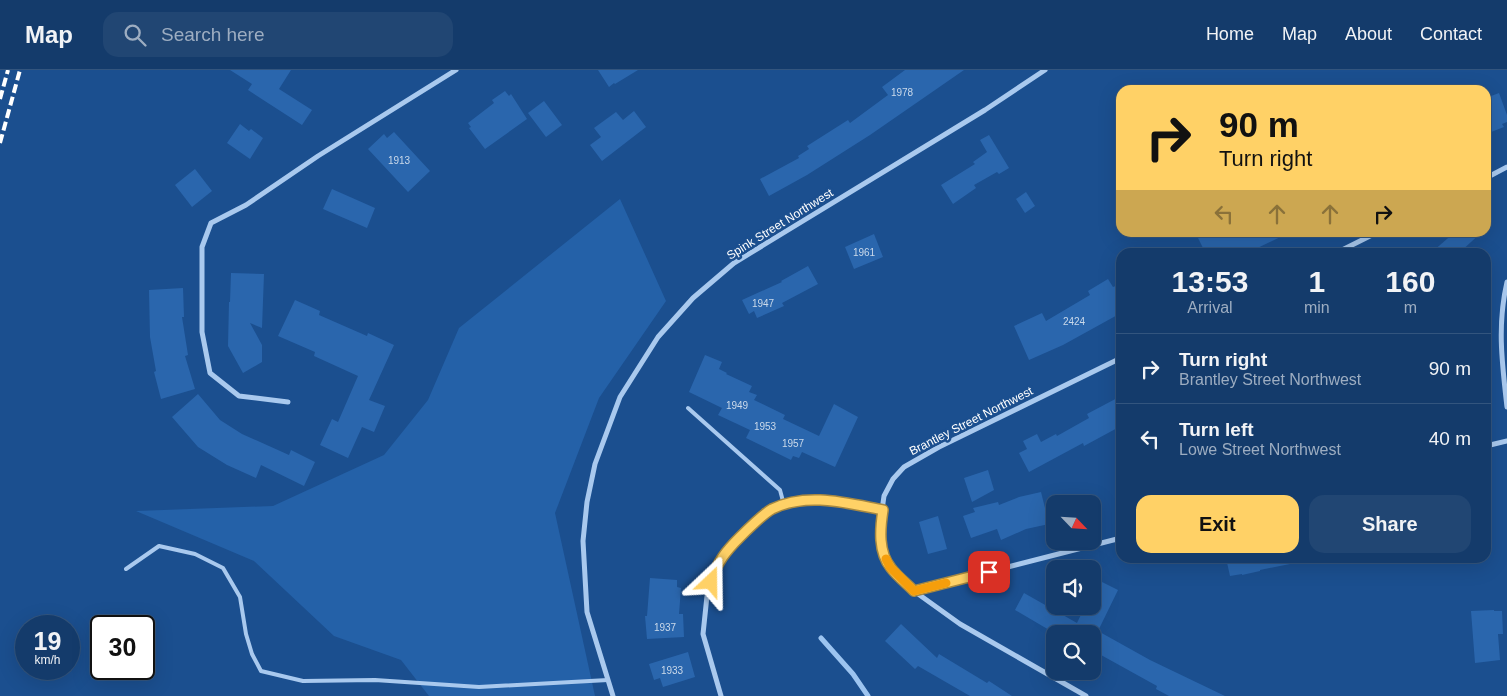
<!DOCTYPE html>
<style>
body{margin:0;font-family:Helvetica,sans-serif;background:#214673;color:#f1f3f6;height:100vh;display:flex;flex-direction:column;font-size:19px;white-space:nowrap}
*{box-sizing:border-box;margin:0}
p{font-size:16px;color:#9dadc1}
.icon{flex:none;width:28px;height:28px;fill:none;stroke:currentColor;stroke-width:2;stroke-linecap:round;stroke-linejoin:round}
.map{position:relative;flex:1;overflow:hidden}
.drawer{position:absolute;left:1116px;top:178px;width:375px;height:315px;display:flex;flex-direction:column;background:#143b6b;border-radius:15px;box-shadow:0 5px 20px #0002,0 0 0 1px #33557e}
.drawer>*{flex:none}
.banner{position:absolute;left:1116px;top:15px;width:375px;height:152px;border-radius:15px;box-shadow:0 5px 20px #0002,0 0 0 1px #33557e;background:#ffd166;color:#111;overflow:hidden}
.needle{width:32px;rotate:115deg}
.buttons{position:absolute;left:1046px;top:425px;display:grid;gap:10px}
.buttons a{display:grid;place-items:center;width:55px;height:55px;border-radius:10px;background:#143b6b;box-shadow:0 5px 20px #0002,0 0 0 1px #33557e;font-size:25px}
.speed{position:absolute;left:15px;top:545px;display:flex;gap:10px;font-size:25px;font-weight:700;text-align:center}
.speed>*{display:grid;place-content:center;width:65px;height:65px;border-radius:50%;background:#143b6b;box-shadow:0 5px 20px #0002,0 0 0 1px #33557e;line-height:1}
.speed small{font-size:12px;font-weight:400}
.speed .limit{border:2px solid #111;border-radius:8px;background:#fff;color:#111}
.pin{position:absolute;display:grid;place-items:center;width:42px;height:42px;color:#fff;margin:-21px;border-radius:10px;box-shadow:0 2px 8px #0006}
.me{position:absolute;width:55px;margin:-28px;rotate:23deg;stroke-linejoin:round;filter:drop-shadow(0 0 4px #0008)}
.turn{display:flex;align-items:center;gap:18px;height:105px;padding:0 20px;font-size:22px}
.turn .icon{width:65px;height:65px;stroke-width:2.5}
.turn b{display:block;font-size:35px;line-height:42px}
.lanes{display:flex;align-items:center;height:48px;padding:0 20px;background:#0003;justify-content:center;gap:25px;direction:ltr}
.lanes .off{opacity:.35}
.eta{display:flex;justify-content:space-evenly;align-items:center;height:85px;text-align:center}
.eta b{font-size:30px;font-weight:600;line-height:35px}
.button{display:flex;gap:10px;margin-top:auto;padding:10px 20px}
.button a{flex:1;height:58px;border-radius:15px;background:#ffd166;color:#111;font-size:20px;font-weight:600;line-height:58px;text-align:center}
.button a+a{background:#214673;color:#f1f3f6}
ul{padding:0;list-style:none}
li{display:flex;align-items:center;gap:15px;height:70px;padding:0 20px;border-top:1px solid #33557e}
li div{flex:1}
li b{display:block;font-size:19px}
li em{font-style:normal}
header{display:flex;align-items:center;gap:30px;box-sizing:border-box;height:70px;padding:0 25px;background:#143b6b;border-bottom:1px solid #33557e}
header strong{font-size:24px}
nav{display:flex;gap:28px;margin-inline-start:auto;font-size:18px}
.search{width:350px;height:45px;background:#214673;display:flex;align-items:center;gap:12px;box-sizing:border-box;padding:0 18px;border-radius:15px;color:#9dadc1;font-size:19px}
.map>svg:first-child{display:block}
</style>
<header>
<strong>Map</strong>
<div class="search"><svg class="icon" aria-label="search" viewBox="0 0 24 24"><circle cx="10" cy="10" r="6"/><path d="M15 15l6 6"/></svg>Search here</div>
<nav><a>Home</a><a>Map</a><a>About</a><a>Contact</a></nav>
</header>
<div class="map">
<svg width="1507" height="626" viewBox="0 0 1507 626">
<rect width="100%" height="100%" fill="#1b4f8f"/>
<polygon fill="#2461a8" points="620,129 666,231 599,328 555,443 595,626 429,626 401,590 334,566 254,491 136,441 273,436 384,385 428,330 459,258"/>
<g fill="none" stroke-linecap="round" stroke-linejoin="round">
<polyline stroke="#9cc4f0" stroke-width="5" points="821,568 853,604 868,626"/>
</g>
<g fill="#2a66ad">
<polygon points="230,0 291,0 279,19 312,40 302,55 248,20 252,14"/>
<polygon points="598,0 638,0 615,14 614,13 609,17"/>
<polygon points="905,0 964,0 870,65 807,105 769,126 760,109 799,88 798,86 809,79 807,76 848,50 850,53 888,25 882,17"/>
<polygon points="505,21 509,26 511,24 527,49 485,79 469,58 471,57 468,53 494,33 492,30"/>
<polygon points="1499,23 1507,45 1507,52 1502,54 1504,57 1486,64 1486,28"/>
<polygon points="544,31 562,55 546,67 528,43"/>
<polygon points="634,41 646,57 602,91 590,75 601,67 594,58 616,42 623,50"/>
<polygon points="240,54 249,61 251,59 263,68 250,89 227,73"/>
<polygon points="394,62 430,101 408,122 368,79 384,64 387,68"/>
<polygon points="989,65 1009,98 999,104 997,102 974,115 976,118 953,134 941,115 975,94 973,92 987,82 980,70"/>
<polygon points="195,99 212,121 192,137 175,115"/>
<polygon points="332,119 375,138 367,158 323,139"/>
<polygon points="1026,122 1035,136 1025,143 1016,129"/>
<polygon points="1204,162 1291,162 1249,182 1205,182 1197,166"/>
<polygon points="1455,162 1482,162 1460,182 1432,182"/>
<polygon points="874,164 883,187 854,199 845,177"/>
<polygon points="808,196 818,214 782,233 784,236 757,248 754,241 749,244 742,230 782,212 781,211"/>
<polygon points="231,203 264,204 262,258 250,253 262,275 262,292 243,303 228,276 229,232 230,232"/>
<polygon points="1108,209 1113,217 1121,214 1121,243 1063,275 1029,290 1014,256 1042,243 1046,251 1090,225 1088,221"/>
<polygon points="183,218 184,247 182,247 188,285 185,286 195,319 161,329 154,302 156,301 150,267 149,220"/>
<polygon points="295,230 320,241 319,245 367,266 368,263 394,275 369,330 385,336 374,362 362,357 348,388 320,375 332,349 338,352 358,306 314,286 315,282 278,266"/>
<polygon points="705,285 722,292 719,299 727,303 726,304 752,316 749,322 757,325 754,330 785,345 783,349 819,366 834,334 858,347 835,397 802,382 799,388 793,386 791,390 746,368 750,360 718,345 722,338 689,322"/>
<polygon points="198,324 220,350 242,364 289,385 291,380 315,392 304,416 261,395 256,408 227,395 198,377 172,347"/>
<polygon points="1121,326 1121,356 1084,376 1083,373 1029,402 1019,383 1027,379 1023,371 1037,364 1041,372 1056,364 1057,366 1089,348 1087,344"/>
<polygon points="988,400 994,420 972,432 964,408"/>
<polygon points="1041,422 1049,454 1026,459 1001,470 997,459 971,468 963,446 975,442 973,438 998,432 999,435 1019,427"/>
<polygon points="938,446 947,479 928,484 919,452"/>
<polygon points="1226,488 1289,488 1290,494 1260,500 1260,501 1242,505 1242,504 1230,506"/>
<polygon points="650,508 677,510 677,517 681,518 679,544 683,544 684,567 647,569 645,546 647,546"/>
<polygon points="1098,510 1118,520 1098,561 1150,590 1225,626 1169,626 1156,619 1157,616 1092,580 1092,564 1056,564 1015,540 1024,523 1077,553 1085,536 1092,536 1092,522"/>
<polygon points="1494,540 1494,541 1502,541 1503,564 1498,564 1500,590 1475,593 1471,541"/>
<polygon points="901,554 937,588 939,584 987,613 989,611 1012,626 970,626 918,596 915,599 885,571"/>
<polygon points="688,582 695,607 663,617 660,608 654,610 649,594"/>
</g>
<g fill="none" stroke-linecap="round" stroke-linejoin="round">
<g stroke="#a9c9ee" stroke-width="4">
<polyline points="688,338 780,420 784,435"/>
<polyline points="126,499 159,476 195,484 223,498 240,527 246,564 252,584 261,601 303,611 375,610 479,617 608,610"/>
</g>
<g stroke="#a9c9ee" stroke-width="5">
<polyline points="1486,108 1507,97"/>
<polyline points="1338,182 1378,162"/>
<path d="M 1507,212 C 1497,255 1502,293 1507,337"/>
<polyline points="288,332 239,326 210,303 202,262 202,177 211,153 246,135 318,86 456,0"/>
<polyline points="1486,376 1507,371"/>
<polyline points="914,521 1121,468"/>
<polyline points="613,626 587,542 583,471 587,432 595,394 620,327 658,267 693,228 734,193 985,40 1045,0"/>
<polyline points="721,626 703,564 707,526 716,497 728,479 771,439 796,431 833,430 883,440"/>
<polyline points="1086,626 960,554 914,521 890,497 883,480 879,461 884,426 893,409 904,397 939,377 1121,288"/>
</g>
<g stroke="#fff" stroke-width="4" stroke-dasharray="9 4" stroke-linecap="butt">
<polyline points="0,29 8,0"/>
<polyline points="0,73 20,0"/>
</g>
</g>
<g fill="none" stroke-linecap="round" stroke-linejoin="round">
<defs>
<path id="route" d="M 711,512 C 717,492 726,481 740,467 C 748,459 763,444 772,439 C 807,422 846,433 883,440 C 880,459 878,482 891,498 C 897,506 906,513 914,521 L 989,502"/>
</defs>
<use href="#route" stroke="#a68842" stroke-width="12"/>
<use href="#route" stroke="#ffd166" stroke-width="9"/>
<polyline stroke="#f59e0b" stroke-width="9" points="886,489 890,497 914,521 946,513"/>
</g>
<g text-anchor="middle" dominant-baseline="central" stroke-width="5" stroke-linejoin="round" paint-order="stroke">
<g font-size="10" fill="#cad9ea">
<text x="902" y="22">1978</text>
<text x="399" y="90">1913</text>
<text x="864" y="182">1961</text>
<text x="763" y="233">1947</text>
<text x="1074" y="251">2424</text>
<text x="737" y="335">1949</text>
<text x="765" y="356">1953</text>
<text x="793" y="373">1957</text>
<text x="665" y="557">1937</text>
<text x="672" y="600">1933</text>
</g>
<g font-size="12" fill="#fff" stroke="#1b4f8f">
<text transform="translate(780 154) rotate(-32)">Spink Street Northwest</text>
<text transform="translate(971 351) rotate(-27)">Brantley Street Northwest</text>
</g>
</g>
</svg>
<div class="buttons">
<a><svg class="needle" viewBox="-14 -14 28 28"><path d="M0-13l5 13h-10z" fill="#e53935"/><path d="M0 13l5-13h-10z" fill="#9dadc1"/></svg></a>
<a><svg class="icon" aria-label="sound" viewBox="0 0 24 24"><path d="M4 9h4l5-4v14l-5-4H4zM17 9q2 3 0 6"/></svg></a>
<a><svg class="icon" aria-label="search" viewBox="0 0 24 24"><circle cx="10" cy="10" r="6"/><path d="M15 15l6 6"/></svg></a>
</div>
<div class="speed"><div>19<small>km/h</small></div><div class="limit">30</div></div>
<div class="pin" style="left:989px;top:502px;background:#d93025"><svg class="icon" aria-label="arrive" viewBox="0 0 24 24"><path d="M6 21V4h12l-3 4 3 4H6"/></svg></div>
<svg class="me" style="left:711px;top:512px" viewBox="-20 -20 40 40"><path d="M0-17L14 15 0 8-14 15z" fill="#ffd166" stroke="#fff" stroke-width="4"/></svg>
<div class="banner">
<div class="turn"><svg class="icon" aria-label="right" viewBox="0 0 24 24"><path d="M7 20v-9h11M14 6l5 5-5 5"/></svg><div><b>90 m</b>Turn right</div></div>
<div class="lanes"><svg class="icon off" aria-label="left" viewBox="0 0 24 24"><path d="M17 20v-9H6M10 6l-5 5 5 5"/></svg><svg class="icon off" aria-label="ahead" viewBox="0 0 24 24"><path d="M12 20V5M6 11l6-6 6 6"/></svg><svg class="icon off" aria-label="ahead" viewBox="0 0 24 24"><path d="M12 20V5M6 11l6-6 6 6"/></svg><svg class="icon" aria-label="right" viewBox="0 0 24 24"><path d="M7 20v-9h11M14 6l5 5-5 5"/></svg></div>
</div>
<section class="drawer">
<div class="eta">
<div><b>13:53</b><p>Arrival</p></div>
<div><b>1</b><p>min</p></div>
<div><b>160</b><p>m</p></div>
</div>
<ul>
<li><svg class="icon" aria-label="right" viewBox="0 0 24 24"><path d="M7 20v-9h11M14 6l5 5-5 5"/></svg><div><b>Turn right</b><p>Brantley Street Northwest</p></div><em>90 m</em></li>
<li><svg class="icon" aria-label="left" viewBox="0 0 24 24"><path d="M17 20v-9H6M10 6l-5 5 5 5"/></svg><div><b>Turn left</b><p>Lowe Street Northwest</p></div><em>40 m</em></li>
</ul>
<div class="button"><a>Exit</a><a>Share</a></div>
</section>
</div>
